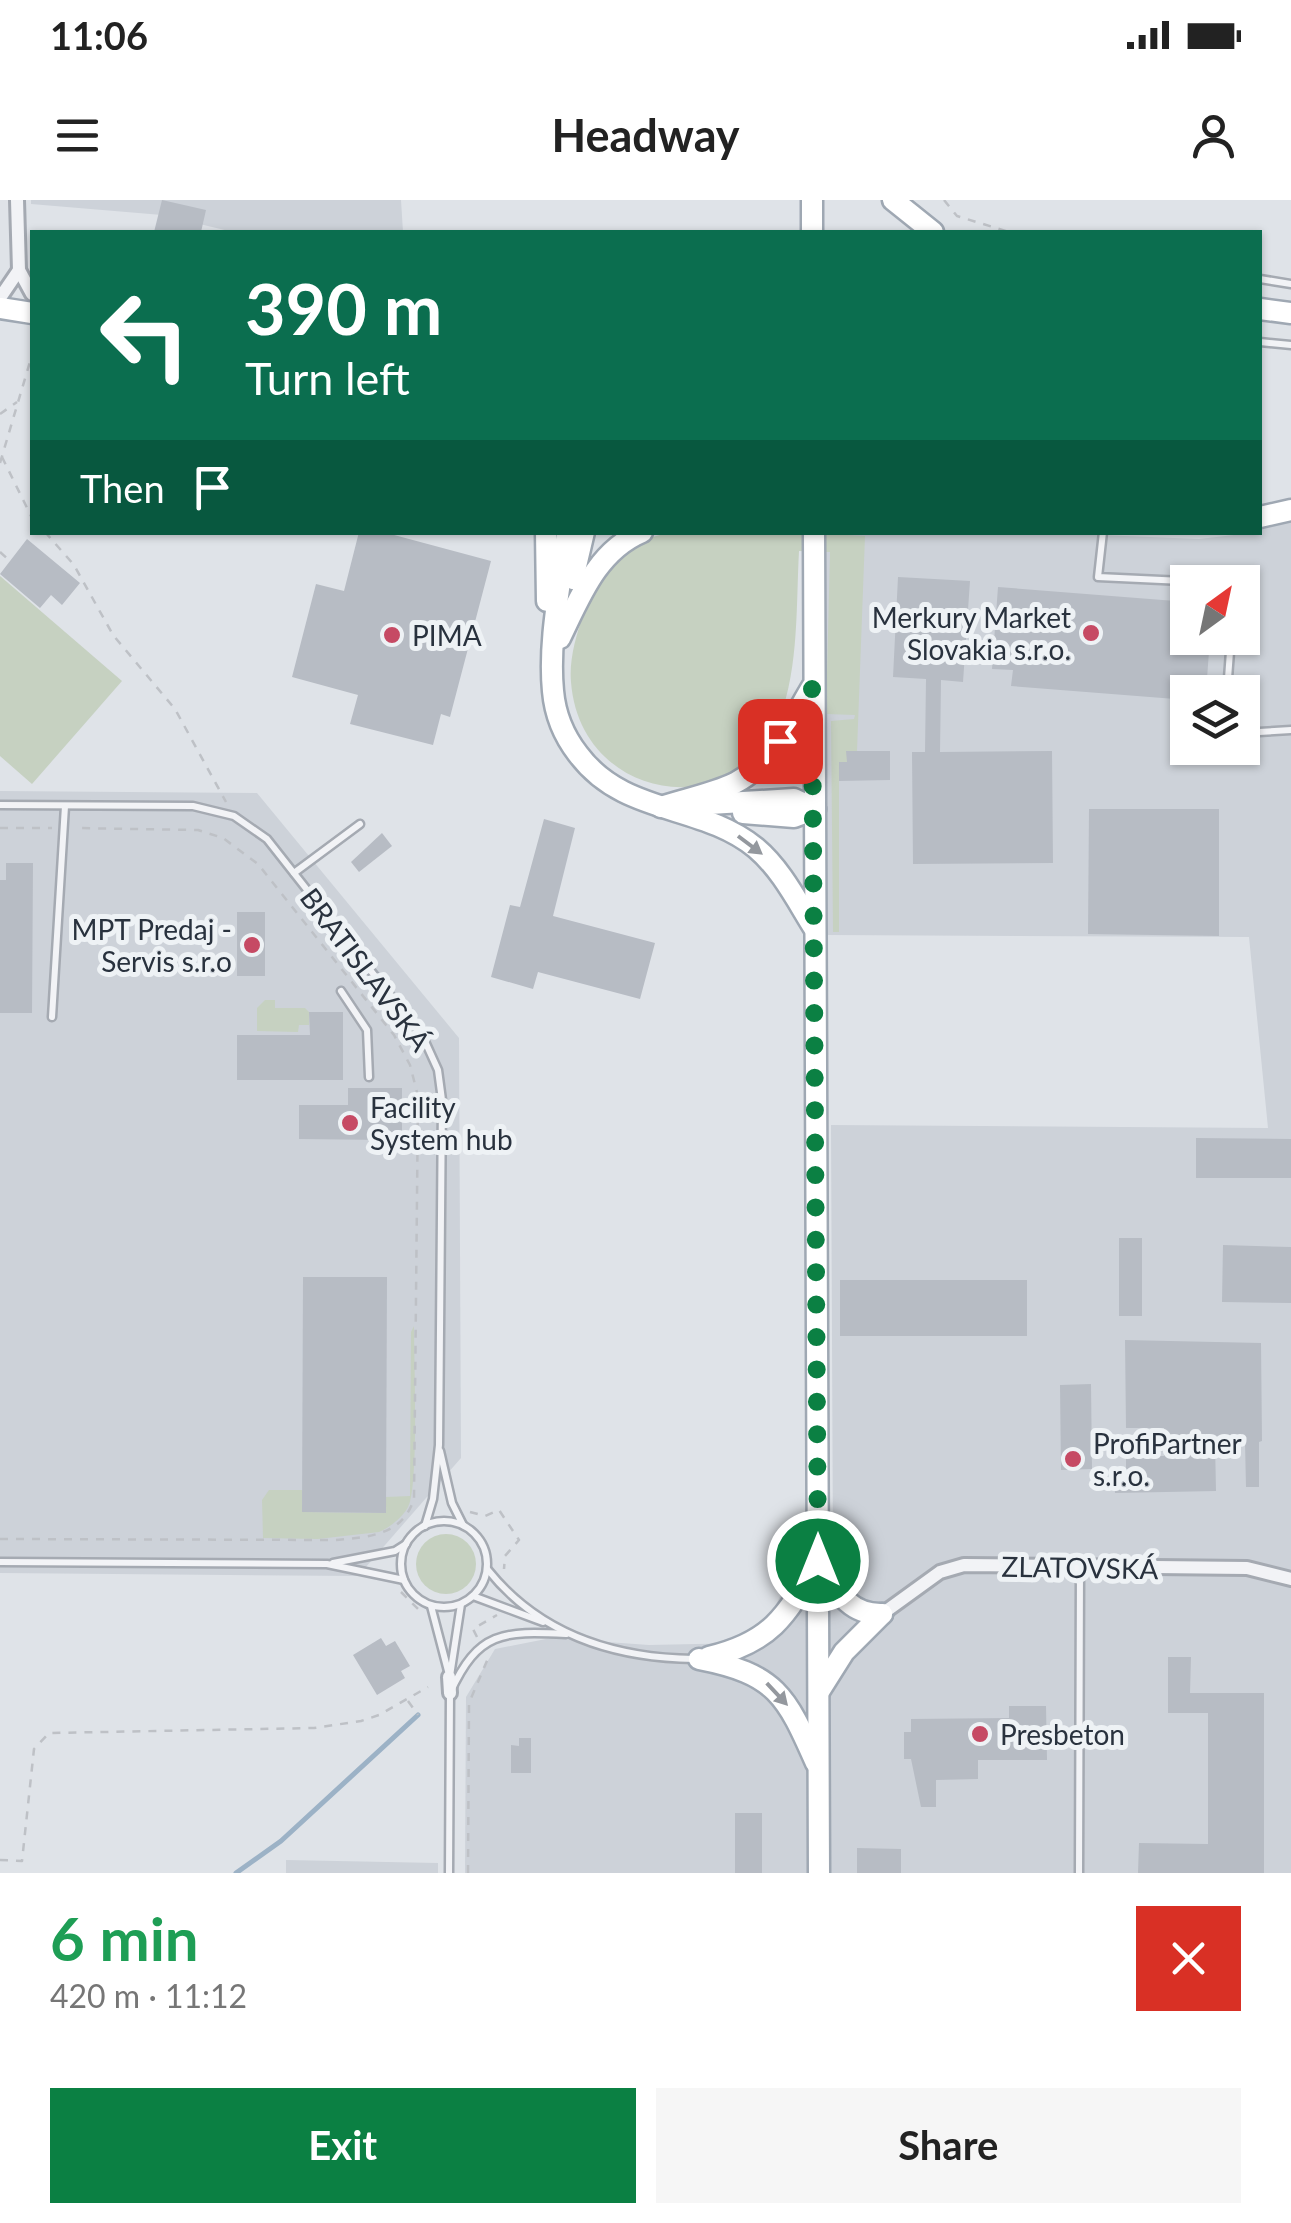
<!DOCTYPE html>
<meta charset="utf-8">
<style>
body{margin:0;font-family:Lato,sans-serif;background:#f6f6f6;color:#222;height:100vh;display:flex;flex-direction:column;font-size:38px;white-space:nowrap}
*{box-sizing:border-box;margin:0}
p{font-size:32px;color:#767676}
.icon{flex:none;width:55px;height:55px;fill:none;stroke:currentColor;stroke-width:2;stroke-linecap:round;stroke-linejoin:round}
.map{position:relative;height:1673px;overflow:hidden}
.side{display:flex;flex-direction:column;background:#fff;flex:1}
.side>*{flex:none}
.hud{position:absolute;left:30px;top:30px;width:1232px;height:305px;border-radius:0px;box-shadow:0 2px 8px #0004;background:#0b6e4f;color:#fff;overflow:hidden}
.needle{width:65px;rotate:33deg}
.buttons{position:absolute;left:1170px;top:365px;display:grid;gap:20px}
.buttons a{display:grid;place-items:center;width:90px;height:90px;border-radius:0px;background:#fff;box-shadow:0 2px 8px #0004;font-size:50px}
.pin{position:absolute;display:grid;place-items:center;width:85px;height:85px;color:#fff;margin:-42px;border-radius:20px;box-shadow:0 5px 15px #0006}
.me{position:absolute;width:110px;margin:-55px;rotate:0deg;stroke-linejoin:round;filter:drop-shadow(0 0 8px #0008)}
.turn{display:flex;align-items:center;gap:35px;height:210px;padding:0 50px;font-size:45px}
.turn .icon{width:130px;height:130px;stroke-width:2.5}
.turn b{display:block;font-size:70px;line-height:85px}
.then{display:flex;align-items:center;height:95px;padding:0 50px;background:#0003;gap:20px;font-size:38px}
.round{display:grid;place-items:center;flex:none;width:105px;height:105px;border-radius:0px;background:#f6f6f6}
.head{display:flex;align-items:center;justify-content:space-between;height:170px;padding:0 50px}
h1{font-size:60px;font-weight:700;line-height:75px;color:#1e9e55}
.action{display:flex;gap:20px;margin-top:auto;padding:20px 50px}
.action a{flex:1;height:115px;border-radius:0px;background:#0b8043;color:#fff;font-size:40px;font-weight:700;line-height:115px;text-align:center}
.action a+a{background:#f6f6f6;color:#222}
.status{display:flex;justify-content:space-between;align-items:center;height:70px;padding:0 50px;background:#fff;direction:ltr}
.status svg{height:28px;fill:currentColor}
header{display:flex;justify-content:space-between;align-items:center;height:130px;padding:0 50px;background:#fff;font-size:45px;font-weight:700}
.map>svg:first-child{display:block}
</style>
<div class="status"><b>11:06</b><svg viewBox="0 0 49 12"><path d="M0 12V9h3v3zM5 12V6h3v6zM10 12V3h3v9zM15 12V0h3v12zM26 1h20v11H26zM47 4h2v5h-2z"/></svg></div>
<header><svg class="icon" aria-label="menu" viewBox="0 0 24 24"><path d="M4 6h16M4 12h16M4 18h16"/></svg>Headway<svg class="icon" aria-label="person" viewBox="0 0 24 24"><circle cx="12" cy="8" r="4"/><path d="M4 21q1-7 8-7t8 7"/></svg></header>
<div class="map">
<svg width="1291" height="1673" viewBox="0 0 1291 1673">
<rect width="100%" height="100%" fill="#dfe3e8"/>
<g fill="#cdd2d9" fill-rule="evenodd">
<polygon points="31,0 401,0 403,32 233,32 162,15 31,4"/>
<path d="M 1291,321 L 1291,1673 L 465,1673 L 466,1497 L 495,1449 L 551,1438 L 649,1445 L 744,1443 L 770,1417 L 799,1357 L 833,1354 L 831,925 L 1268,928 L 1249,737 L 828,735 L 823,544 L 825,333 L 1026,332 L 1199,339 L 1260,332 L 1260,330 ZM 1188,382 L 1242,382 L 1242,438 L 1188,438 ZM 1188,492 L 1242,492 L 1242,548 L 1188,548 Z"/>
<polygon points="0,591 257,593 459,838 461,1258 358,1376 0,1373"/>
<polygon points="286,1660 438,1663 438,1673 286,1673"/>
</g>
<g fill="#c6d1c1">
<path d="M 794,332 L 865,336 L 857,551 L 847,552 L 847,562 L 839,562 L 839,732 L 833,732 L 831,521 L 854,519 L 855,515 L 826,514 L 830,352 L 799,351 C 796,406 799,466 780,517 C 738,627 580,602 571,482 C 569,460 576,436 583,415 C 594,381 615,351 650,338 C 683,325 756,333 794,332 Z"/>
<polygon points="0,376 122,481 32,584 0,556"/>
<polygon points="265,800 275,800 275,808 305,808 309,812 309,825 299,825 298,832 257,831 257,808"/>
<path d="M 414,1126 C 414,1157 419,1288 408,1307 C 403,1317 389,1328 379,1332 L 318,1339 L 263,1338 L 262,1300 L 269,1290 L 302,1290 L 302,1312 L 385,1313 L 386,1297 L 410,1296 L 411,1132 Z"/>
<circle cx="446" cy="1364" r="30"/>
</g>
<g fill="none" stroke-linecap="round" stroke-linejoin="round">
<polyline stroke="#9cb2c6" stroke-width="5" points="236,1673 281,1641 418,1515"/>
</g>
<g fill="#b7bcc4">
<polygon points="162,0 206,10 201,32 154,32"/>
<polygon points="359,332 383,332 491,361 450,517 441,514 433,545 350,524 358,495 292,477 316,384 344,391"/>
<polygon points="27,339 80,383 62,405 51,395 40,408 0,374"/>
<polygon points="898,377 970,381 963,482 941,480 940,552 1052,551 1053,663 913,664 912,552 925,552 926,479 893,477"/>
<polygon points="998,387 1188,402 1188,438 1210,438 1206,492 1188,492 1188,500 1011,486 1013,470 992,469"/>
<polygon points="846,551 890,551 890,580 839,581 839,562 847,562"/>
<polygon points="1089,609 1219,609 1219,736 1088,734"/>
<polygon points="544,619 575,628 553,716 655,743 640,799 538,772 533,789 491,777 510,705 520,707"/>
<polygon points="382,633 392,646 359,672 351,662"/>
<polygon points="6,663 33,663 32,813 0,813 0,680 6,680"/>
<rect x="237" y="712" width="28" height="64"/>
<polygon points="309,812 343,812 343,880 237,880 237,835 310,835"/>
<polygon points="348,888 402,888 402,932 384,932 384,940 299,939 299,905 348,905"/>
<polygon points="1196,938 1291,939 1291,978 1196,978"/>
<rect x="1119" y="1038" width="23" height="78"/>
<polygon points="1223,1045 1291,1047 1291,1103 1222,1102"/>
<polygon points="303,1077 387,1077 386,1313 302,1312"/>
<rect x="840" y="1080" width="187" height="56"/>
<polygon points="1125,1140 1261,1143 1262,1241 1259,1242 1259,1287 1246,1287 1245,1242 1215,1242 1216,1291 1115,1293 1114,1270 1126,1270 1126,1256 1164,1256 1164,1228 1126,1228"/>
<polygon points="1091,1184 1092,1269 1061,1270 1060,1185"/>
<polygon points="381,1438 386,1446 395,1441 410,1466 401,1471 405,1478 377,1495 353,1455"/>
<polygon points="1168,1457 1191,1457 1190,1493 1264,1493 1264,1673 1138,1673 1139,1643 1208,1644 1208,1513 1168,1513"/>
<polygon points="1009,1506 1046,1506 1047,1560 978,1560 978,1579 936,1580 936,1607 921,1607 911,1559 904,1559 904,1532 911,1532 911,1519 1009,1518"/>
<polygon points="519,1538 531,1538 531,1573 511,1573 511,1545 519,1546"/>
<rect x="735" y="1613" width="27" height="60"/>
<polygon points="857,1648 901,1649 901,1673 857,1673"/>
</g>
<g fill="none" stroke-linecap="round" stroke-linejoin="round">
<defs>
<g id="lane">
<polyline points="1260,79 1291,84"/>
<polyline points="1260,142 1291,145"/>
<polyline points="1103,332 1098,377 1204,382"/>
<polyline points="1227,492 1231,438"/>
<polyline points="1242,533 1291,530"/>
<polyline points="0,605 193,606 234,616 267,639 423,837 438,870 442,900 439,1245 433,1299 425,1326"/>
<polyline points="294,673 360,624"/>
<polyline points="341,791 367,830 369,877"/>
<polyline points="52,817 65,606"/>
<polyline points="440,1251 452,1303 463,1325"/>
<circle cx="444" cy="1364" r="43"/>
<polyline points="0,1362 327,1364 404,1380"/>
<polyline points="333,1363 395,1351 406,1344"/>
<path d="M 488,1370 C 540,1435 614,1458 694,1459"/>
<polyline points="473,1396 543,1422"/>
<polyline points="431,1406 448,1471"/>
<polyline points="450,1476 461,1404"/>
<path d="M 449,1673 L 450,1493 C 478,1431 503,1431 566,1434"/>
<polyline points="1079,1673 1080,1368"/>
</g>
<g id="street">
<polyline points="17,0 19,70 32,94"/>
<polyline points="0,98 19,70"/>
<polyline points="882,1414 940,1372 964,1365 1247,1368 1291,1379"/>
<polyline points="449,1477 450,1493"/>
</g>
<g id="primary">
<polyline points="812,0 812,32"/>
<polyline points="893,0 933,32"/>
<polyline points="0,108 32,113"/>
<polyline points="1260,109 1291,113"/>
<polyline points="1260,317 1291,310"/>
<polyline points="546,332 547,401"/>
<path d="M 567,332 C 561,384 548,439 553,491 C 555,514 564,536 578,554 C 624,616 701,603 756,648 C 781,669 797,701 814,728"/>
<polyline points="814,332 819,1673"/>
<polyline points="573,379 584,332"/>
<path d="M 560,438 C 580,397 597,351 642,332"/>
<polyline points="693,605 794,599 815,609"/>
<path d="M 661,607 C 685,599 712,594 735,583 C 773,563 791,522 812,487"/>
<polyline points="743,613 794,617 815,609"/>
<path d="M 819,1363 C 836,1389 848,1415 882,1414"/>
<path d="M 709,1457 C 772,1442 786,1416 817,1363"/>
<path d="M 699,1459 C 776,1474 786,1495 816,1563"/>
<polyline points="820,1490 844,1452 882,1414"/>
</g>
</defs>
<use href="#lane" stroke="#a5aab2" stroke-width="11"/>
<use href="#street" stroke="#a5aab2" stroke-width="18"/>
<use href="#primary" stroke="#9fa8b3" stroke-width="25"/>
<g stroke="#bec1c6" stroke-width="2.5" stroke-dasharray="8 8" stroke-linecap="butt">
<polyline points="944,0 957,16 1009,32"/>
<polyline points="0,214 17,202"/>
<polyline points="2,257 32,318"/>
<polyline points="0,263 32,155"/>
<polyline points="45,332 74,365 113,435 175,509 226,602"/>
<polyline points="0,352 9,360"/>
<polyline points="0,628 52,628"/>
<polyline points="402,913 428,914"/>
<polyline points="470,1312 485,1316 499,1310 519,1340 505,1356 504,1369"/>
<path d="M 0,1339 L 335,1340 C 368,1337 402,1336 414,1299 L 418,896 L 410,865 L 394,835 L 258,664 L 223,638 L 198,630 L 75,628"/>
<polyline points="401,1392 420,1411"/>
<polyline points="477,1437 473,1429 497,1415"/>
<polyline points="408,1501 418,1515"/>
<polyline points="0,1660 22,1661 34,1549 49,1533 314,1528 361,1521 379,1515 428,1487"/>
<polyline points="468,1673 469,1503 489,1456"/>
</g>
<use href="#lane" stroke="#f2f3f6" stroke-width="6"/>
<use href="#street" stroke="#f2f3f6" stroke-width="12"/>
<use href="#primary" stroke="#fff" stroke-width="20"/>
</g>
<defs><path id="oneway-solid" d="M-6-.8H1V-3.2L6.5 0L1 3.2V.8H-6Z" transform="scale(2.5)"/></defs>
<g fill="#94989e">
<use href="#oneway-solid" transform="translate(750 645) rotate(37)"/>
<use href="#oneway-solid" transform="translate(777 1494) rotate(47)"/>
</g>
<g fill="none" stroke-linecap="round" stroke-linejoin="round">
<polyline stroke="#0b8043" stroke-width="18" stroke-dasharray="0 32.4" points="780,541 812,487 818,1361"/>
</g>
<g fill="#c64a64" stroke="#eef2f5" stroke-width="4">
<circle cx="1091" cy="433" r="10"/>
<circle cx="392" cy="435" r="10"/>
<circle cx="252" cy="745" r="10"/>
<circle cx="350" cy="923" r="10"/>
<circle cx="1073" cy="1259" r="10"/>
<circle cx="980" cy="1534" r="10"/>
</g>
<g text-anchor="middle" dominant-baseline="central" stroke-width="10" stroke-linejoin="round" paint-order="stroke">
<g font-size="28" fill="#29323e" stroke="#eef2f5" text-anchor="start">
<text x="1071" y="417" text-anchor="end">Merkury Market<tspan x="1071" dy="32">Slovakia s.r.o.</tspan></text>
<text x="412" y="435">PIMA</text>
<text x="232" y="729" text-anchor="end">MPT Predaj -<tspan x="232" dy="32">Servis s.r.o</tspan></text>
<text x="370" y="907">Facility<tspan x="370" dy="32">System hub</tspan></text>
<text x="1093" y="1243">ProfiPartner<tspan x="1093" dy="32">s.r.o.</tspan></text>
<text x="1000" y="1534">Presbeton</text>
</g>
<g font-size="28" fill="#29323e" stroke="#eef2f5">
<text transform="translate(366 769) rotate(53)">BRATISLAVSKÁ</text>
<text transform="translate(1080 1367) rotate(1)">ZLATOVSKÁ</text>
</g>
</g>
</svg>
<div class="buttons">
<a><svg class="needle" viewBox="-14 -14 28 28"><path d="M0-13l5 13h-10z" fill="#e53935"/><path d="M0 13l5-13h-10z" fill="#767676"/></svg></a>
<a><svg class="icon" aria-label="layers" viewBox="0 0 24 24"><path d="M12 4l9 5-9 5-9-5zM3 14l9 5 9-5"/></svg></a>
</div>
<div class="pin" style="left:780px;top:541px;background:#d93025"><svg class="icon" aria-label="arrive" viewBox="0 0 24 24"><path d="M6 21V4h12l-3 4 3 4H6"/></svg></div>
<svg class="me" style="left:818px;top:1361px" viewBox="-20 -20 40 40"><circle r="17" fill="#0b8043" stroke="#fff" stroke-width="3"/><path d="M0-11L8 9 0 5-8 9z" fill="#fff"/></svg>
<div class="hud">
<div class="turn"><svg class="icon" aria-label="left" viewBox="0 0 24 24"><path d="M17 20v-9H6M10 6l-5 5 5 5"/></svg><div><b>390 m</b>Turn left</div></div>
<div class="then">Then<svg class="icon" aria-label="arrive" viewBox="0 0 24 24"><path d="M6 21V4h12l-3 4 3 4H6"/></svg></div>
</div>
</div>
<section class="side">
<div class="head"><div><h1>6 min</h1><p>420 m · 11:12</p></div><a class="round" style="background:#d93025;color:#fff"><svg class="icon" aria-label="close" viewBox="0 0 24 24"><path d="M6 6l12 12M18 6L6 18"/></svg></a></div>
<div class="action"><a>Exit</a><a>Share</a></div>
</section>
